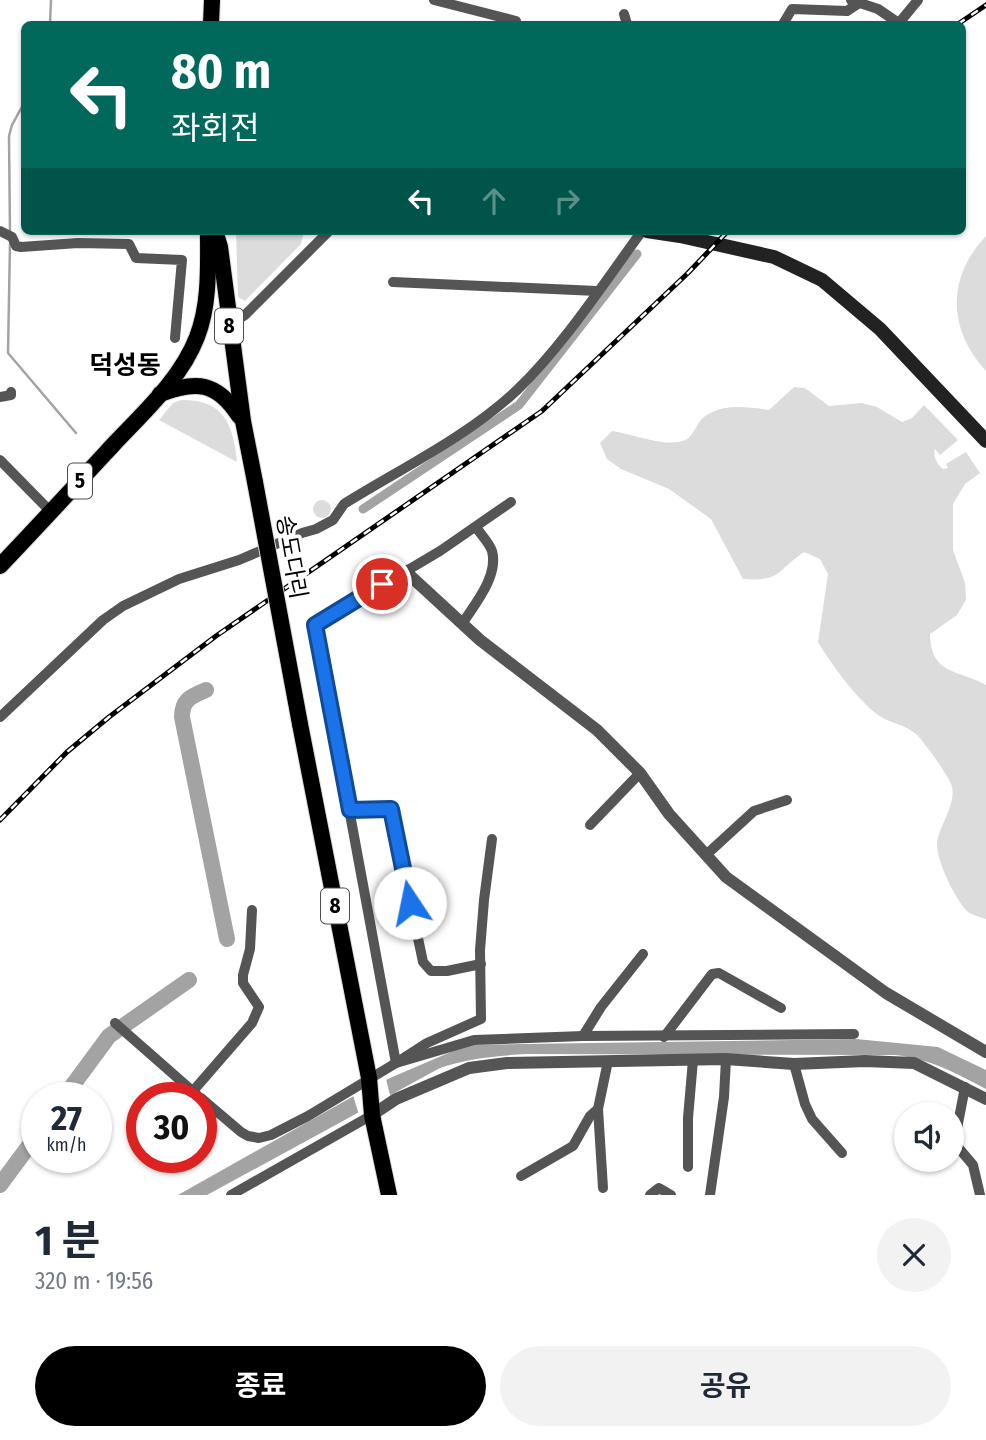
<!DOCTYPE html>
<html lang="ko">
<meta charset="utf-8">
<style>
body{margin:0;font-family:"Fira Sans Condensed","Noto Sans KR",sans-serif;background:#f2f2f3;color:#1f2937;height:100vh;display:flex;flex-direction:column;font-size:26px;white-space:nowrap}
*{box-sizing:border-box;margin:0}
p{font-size:23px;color:#747a83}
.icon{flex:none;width:38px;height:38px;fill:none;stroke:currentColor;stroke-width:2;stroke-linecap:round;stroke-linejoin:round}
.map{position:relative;height:1195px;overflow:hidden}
.panel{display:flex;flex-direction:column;background:#fff;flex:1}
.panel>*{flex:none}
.guide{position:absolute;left:21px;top:21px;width:945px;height:214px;border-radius:10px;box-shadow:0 2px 5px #0004;background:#00695c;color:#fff;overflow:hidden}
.buttons{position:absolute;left:894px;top:1102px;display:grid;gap:14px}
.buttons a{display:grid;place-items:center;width:70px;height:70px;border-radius:50%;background:#fff;box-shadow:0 2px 5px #0004;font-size:35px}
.speed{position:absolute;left:21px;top:1082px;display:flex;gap:14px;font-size:35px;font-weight:700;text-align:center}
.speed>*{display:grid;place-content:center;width:91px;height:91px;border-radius:50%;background:#fff;box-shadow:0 2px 5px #0004;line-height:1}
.speed small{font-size:18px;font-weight:400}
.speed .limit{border:10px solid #d22;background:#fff;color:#111}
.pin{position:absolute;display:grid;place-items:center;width:60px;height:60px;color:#fff;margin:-30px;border:4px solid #fff;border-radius:50%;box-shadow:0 2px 7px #0007}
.me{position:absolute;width:77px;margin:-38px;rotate:349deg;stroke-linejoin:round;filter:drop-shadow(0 0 5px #0008)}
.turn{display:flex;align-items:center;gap:24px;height:147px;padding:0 35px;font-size:32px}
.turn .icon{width:91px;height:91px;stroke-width:2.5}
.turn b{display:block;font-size:49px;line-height:60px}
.lanes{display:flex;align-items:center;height:66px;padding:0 35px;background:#0003;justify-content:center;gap:35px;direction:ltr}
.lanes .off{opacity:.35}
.round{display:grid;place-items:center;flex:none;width:74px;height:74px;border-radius:37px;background:#f2f2f3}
.head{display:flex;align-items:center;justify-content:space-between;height:119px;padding:0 35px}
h1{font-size:42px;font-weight:700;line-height:52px}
.action{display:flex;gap:14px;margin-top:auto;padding:14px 35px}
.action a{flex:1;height:80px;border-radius:42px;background:#000;color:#fff;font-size:28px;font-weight:700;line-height:80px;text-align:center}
.action a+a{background:#f2f2f3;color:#1f2937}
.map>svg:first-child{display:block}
</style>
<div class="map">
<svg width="986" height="1195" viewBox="0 0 986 1195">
<rect width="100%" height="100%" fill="#fff"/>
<g fill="#dcdcdc">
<polygon points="236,231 304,231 301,244 245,301 238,297"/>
<path d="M 986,236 L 986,371 C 948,330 946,278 986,236 Z"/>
<path d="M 794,387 L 805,388 L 829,406 L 862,403 L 877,407 L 902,422 L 912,418 L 924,405 L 958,440 L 940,455 L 935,449 C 933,457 937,464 943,469 L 948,468 L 946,464 L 966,452 L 980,473 L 965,484 L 953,504 L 953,550 L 965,583 L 966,600 L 957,615 L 930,634 C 931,675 957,669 986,685 L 986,919 C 980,917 971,915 967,911 C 955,899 936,860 937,843 C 939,826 956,805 952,787 C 951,779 923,740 916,734 C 905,724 887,723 874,712 C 854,695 831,664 818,642 L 828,574 L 820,559 L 804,552 C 776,571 781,582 743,579 L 711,519 L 669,489 L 621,469 L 607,459 L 600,443 L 612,431 C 633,434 657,445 678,442 C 695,440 694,425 704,417 C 722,403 749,407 769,410 Z"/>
<path d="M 182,400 C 224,400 233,424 237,462 L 159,420 L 173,403 Z"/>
<circle cx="322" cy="509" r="9"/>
</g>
<path fill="#a3a3a3" d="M 856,1039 L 938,1047 L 986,1070 L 986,1089 C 955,1073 931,1059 895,1055 L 526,1054 C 496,1056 468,1058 440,1068 L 207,1195 L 178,1195 L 352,1097 L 390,1078 L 467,1045 Z"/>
<polygon fill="#fff" points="386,1079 391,1099 359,1115 353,1095"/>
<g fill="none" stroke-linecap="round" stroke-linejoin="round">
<g stroke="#a3a3a3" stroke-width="2.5">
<polyline points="50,24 51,0"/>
<polyline points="10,234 9,136 12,125 24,103"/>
<polyline points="10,244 8,353 76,433"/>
</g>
<polyline stroke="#a3a3a3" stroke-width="9" points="363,509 519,405 637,254"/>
<g stroke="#a3a3a3" stroke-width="16">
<path d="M 206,690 C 192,696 182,699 182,717 L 227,939"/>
<polyline points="64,1097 109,1036 189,980"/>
<polyline points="0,1185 37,1135"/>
</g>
<defs>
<g id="trunk">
<polyline points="211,24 212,0"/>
<polyline points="215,231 220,247 243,421 255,482"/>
<path d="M 160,394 C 196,380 217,382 239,416"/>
<path d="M 0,566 C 38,526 75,486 113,445 C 143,413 181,379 197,337 C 210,304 208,265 208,231"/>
<polyline points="300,724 369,1078 372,1115 389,1195"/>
</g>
</defs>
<use href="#trunk" stroke="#dbdbdb" stroke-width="18"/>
<g stroke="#555" stroke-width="10">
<polyline points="434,0 516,21"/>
<polyline points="851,0 878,9 900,24"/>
<polyline points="624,14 627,24"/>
<polyline points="899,23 918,0"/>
<polyline points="783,24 792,9 847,11 859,3"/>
<polyline points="0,231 12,237 16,246 21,247 78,243 129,244 136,258 182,260 175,338"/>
<polyline points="393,282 597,291"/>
<polyline points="229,325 245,315 329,231"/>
<polyline points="0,397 11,395 11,392"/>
<polyline points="0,460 51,512"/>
<path d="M 462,624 C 474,605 499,576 492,551 C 489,542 481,535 476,527"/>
<path d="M 0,717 L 103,620 L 123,606 L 179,579 L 239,560 L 302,533 L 316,529 L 333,520 L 344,504 C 402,468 467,437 517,390 C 563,346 604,283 642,231"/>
<polyline points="350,810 391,809 423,962 431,971 447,971 481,964"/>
<polyline points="590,825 640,773"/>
<polyline points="492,839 484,900 480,950 481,1019 427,1043 396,1063 315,625 440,551 511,502"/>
<polyline points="706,855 754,811 787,800"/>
<polyline points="115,1023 197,1095"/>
<polyline points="583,1036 601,1007 643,954"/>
<polyline points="664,1037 712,974 719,973 781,1008"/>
<polyline points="794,1064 805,1104 812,1119 842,1153"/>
<polyline points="965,1087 955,1139 957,1146 973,1165 980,1195"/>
<polyline points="193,1091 252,1023 259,1007 243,983 243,975 250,949 252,910"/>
<polyline points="201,1098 241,1132 248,1136 259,1138 271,1135 308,1116 396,1063 474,1040 583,1036 854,1034"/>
<polyline points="688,1167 688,1118 693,1060"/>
<polyline points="521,1176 573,1146 590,1116 598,1109"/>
<polyline points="603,1188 598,1109 608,1061"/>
<polyline points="231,1195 372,1115"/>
<polyline points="650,1195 659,1188 671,1195"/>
<polyline points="710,1195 724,1097 726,1059"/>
</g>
<g stroke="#555" stroke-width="12">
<polyline points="405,571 480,640 597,730 640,773 669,814 726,877 886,993 986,1052"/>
<polyline points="372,1115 396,1099 469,1068 507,1063 726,1059 794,1064 865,1061 914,1063 986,1099"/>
</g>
<polyline stroke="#222" stroke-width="14" points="647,231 680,236 774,257 822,280 880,329 986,441"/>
<use href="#trunk" stroke="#000" stroke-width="16"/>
<defs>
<g id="rail">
<polyline points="958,24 986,5"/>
<polyline points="0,820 67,752 109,717 216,636 542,411 688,273 728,231"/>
</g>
</defs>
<use href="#rail" stroke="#000" stroke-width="5"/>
<use href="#rail" stroke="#fff" stroke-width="2.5" stroke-dasharray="8" stroke-linecap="butt"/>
<defs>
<polyline id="trunk-bridge" points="255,482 300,724"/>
</defs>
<use href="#trunk-bridge" stroke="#dbdbdb" stroke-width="18" stroke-linecap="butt"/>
<use href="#trunk-bridge" stroke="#000" stroke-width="16"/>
</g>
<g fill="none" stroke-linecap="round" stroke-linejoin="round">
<defs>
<polyline id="route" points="382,584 315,625 350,810 391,809 410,903"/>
</defs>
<use href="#route" stroke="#114b97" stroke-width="18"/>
<use href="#route" stroke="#1a73e8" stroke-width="12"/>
</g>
<g text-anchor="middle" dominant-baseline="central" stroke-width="7" stroke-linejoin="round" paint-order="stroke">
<g fill="#fff" stroke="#4c4c4c" stroke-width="2">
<rect x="215" y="308.5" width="28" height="35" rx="5"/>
<rect x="68" y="463.5" width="24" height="35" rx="5"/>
<rect x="321" y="888.5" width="28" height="35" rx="5"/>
</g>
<g font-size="21" font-weight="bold" fill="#000">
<text x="229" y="326">8</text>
<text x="80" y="481">5</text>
<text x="335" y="906">8</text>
</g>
<g font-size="23" fill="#000" stroke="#fff">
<text transform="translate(292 557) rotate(80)">송도다리</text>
</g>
<g font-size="26" font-weight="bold" fill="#000" stroke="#fff">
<text x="125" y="365">덕성동</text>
</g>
</g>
</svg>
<div class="buttons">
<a><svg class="icon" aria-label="sound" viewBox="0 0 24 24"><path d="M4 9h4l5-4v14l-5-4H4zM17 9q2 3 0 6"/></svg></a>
</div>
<div class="speed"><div>27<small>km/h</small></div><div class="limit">30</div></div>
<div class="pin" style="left:382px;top:584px;background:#d93025"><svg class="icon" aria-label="arrive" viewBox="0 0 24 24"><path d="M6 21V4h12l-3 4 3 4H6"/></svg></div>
<svg class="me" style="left:410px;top:903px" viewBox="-20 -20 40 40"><circle r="19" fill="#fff"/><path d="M0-13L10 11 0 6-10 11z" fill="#1a73e8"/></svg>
<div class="guide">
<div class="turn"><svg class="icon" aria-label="left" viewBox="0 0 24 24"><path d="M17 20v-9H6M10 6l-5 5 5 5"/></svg><div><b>80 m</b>좌회전</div></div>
<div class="lanes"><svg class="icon" aria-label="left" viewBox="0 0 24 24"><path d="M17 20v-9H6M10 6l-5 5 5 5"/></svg><svg class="icon off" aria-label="ahead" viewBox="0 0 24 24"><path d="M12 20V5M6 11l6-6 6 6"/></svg><svg class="icon off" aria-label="right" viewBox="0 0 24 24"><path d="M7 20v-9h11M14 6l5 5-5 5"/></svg></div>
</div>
</div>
<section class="panel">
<div class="head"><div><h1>1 분</h1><p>320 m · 19:56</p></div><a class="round"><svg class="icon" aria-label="close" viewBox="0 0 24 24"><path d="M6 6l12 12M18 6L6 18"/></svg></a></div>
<div class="action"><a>종료</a><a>공유</a></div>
</section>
